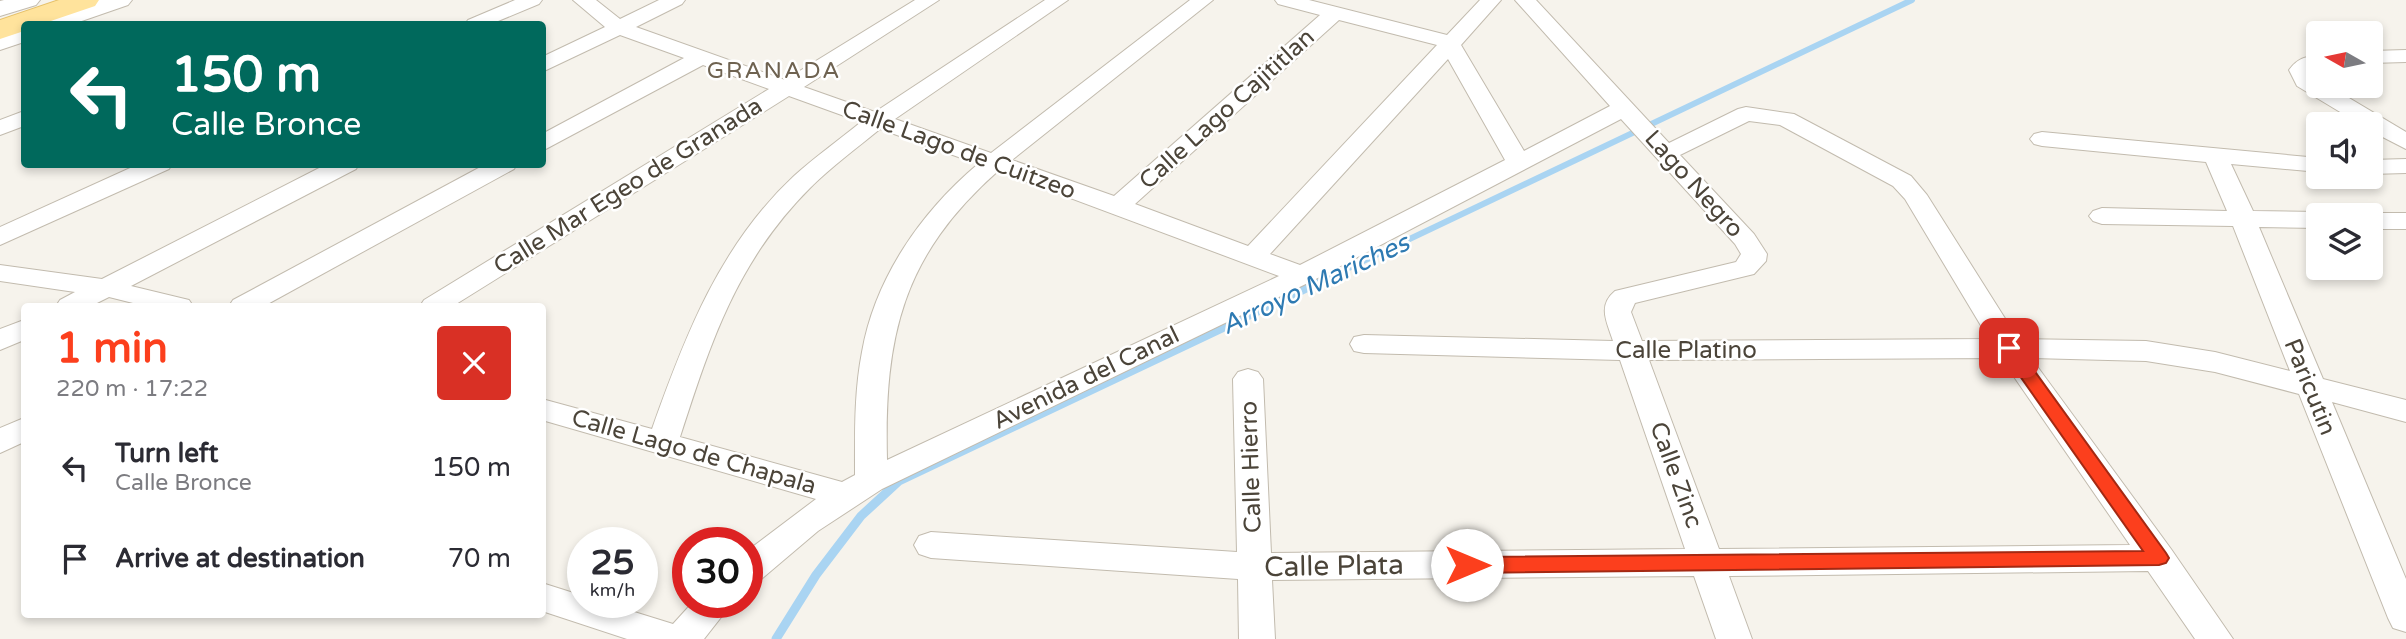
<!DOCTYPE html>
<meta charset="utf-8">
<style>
body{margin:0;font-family:"Varela Round",sans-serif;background:#f7f7f7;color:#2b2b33;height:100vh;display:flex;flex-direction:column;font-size:26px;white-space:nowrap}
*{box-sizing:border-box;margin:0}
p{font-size:23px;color:#7c7c81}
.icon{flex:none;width:38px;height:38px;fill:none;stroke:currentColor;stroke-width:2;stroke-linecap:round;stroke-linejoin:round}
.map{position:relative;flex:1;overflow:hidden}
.panel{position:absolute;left:21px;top:303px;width:525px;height:315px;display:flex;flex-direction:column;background:#fff;border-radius:7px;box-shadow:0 4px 10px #0003}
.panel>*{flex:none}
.banner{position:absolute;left:21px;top:21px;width:525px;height:147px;border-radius:7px;box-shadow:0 4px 10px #0003;background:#00695c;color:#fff;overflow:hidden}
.needle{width:46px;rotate:279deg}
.fabs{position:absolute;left:2306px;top:21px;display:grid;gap:14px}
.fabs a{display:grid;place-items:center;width:77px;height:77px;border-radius:7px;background:#fff;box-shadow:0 4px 10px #0003;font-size:35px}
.speed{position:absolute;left:567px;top:527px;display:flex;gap:14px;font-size:35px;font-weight:700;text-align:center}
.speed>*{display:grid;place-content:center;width:91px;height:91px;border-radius:50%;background:#fff;box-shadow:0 4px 10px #0003;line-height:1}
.speed small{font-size:18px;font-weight:400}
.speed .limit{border:10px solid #d22;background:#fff;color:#111}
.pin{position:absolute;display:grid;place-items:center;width:60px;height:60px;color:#fff;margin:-30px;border-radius:14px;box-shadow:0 4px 10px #0006}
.me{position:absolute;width:77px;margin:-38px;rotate:90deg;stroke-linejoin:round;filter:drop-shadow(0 0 5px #0008)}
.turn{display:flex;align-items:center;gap:24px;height:147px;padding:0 35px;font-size:32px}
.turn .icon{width:91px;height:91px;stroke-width:2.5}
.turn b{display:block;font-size:49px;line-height:60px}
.round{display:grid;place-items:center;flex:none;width:74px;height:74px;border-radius:7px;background:#f7f7f7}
.overview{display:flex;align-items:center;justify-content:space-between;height:119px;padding:0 35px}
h1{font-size:42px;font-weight:700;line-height:52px;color:#fc3f1d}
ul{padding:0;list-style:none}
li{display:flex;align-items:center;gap:21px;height:91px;padding:0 35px}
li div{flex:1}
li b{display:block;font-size:26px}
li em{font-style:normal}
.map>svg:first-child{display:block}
</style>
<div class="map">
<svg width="2406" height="639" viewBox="0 0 2406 639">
<rect width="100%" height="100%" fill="#f6f3ec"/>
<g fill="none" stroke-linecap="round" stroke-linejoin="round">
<polyline stroke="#a9d4f2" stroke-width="6" points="1336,274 1912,0"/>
<polyline stroke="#a9d4f2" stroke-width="9" points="776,639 816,575 861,516 899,481 1340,272"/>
<defs>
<g id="minor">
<polygon points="515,0 542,0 539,4 491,24 465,24 468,20"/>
<path d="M 573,0 L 596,0 L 620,19 L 659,0 L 685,0 L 682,4 L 636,27 L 785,80 L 915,0 L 939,0 L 804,87 L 875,112 L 1045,0 L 1068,0 L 895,119 L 991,153 L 1190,0 L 1213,0 L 1012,160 L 1114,196 L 1320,15 L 1278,4 L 1275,0 L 1309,0 L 1447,35 L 1480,0 L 1501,0 L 1461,45 L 1524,151 L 1610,106 L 1515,0 L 1536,0 L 1669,143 L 1738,109 L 1746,107 L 1794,114 L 1911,176 L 1927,195 L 2018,339 L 2146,341 L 2215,352 L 2290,371 L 2233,226 L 2102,224 L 2093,221 L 2089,216 L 2093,211 L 2102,208 L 2227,211 L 2206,162 L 2042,146 L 2034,144 L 2030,139 L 2034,134 L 2042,132 L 2319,158 L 2319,172 L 2231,164 L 2253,211 L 2319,212 L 2328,215 L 2319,215 L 2319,228 L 2259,227 L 2323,379 L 2406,400 L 2406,422 L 2332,402 L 2406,579 L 2406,632 L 2393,628 L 2388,618 L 2299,394 L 2215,372 L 2146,361 L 2031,358 L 2171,549 L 2233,639 L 2195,639 L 2148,571 L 1729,576 L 1752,639 L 1716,639 L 1694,576 L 1272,580 L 1275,639 L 1239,639 L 1238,579 L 931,558 L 919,554 L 914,545 L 919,536 L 931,532 L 1237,552 L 1233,379 L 1238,372 L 1248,369 L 1258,372 L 1263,379 L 1271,553 L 1685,549 L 1620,360 L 1364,353 L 1354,351 L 1350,344 L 1354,337 L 1364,335 L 1613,341 C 1607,322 1597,306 1615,291 L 1736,262 L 1741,254 L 1735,244 L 1621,119 L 1312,281 L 882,489 L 818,531 L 759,581 L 747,584 L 747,551 L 816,499 L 542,420 L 542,399 L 652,429 C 685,336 720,245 794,176 C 815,157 839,140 861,122 L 789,96 L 453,306 L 420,306 L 424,300 L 769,89 L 703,65 L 542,151 L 542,134 L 684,58 L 620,35 L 542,72 L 542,57 L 605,27 ZM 1339,20 L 1437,45 L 1248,246 L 1135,204 ZM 1448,59 L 1505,160 L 1300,265 L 1270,254 ZM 1749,121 L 1780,125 L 1893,186 L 1905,199 L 1989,339 L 1642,341 L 1631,312 L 1635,303 L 1754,274 L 1766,261 L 1767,254 L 1754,234 L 1680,155 ZM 880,129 L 978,164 C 921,212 875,278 862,352 C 854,393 855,434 855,475 L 842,482 L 680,437 C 711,341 737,261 810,188 C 832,166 857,148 880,129 ZM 998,171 L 1279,276 L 887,460 C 884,336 902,256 998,171 ZM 2001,358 L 2130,545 L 1719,549 L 1649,360 Z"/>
<polygon points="2406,50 2406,62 2371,63 2371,51"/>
<path d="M 2319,55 L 2319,67 L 2311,71 L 2319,80 L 2319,86 L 2329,86 L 2406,132 L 2406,149 L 2371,131 L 2371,124 L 2360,124 L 2297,86 L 2289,70 C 2298,58 2305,57 2319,55 Z"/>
<polygon points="24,111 24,126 0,135 0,120"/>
<polygon points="2406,159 2406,173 2371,174 2371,160"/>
<polygon points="139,164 172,164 169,169 0,245 0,227"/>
<polygon points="327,164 359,164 356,169 131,286 189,300 193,306 145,306 109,297 91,306 56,306 60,300 75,292 0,281 0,265 102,279"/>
<polygon points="486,164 517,164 514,169 264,306 229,306 233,300"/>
<polygon points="2371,213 2406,213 2406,229 2371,229 2371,215 2363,215"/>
<polygon points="24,320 24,340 0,350 0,329"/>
<polygon points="24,418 24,442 0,453 0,428"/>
<polygon points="542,583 583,596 583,602 602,602 673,624 693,602 733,602 704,639 627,639 542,611"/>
</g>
<g id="tertiary">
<polygon points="4,0 40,0 36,5 0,16 0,1"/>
<polygon points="97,0 132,0 128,5 73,24 39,24 42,19"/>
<polygon points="24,27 24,42 0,50 0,34"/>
</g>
<polygon id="primary" points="59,0 99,0 95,6 42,24 24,24 24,31 0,39 0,20"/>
</defs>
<use href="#minor" stroke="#c2bbae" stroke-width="2"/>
<use href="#tertiary" stroke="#c2bbae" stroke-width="2"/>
<use href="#primary" stroke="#e6c16a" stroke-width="2"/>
<use href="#minor" fill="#fff" fill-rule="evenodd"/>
<use href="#tertiary" fill="#fff" fill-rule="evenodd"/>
<use href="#primary" fill="#ffe39c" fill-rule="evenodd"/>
</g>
<polygon fill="#fc3f1d" stroke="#a42913" stroke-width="2" points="2009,342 2015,344 2166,553 2169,558 2166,563 2159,565 1467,573 1460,570 1457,565 1460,560 1467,557 2143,551 2003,352 2001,348 2003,344"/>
<g text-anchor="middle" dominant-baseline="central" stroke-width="5" stroke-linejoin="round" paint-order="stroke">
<g font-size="23" letter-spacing="2" fill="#6e6250" stroke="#fff">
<text x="774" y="71">GRANADA</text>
</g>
<g font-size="24" fill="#4b4439" stroke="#fff">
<text transform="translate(1227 109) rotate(-42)">Calle Lago Cajititlan</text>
<text transform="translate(959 150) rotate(20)">Calle Lago de Cuitzeo</text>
<text transform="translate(1694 184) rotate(48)">Lago Negro</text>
<text transform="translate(628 186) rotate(-32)">Calle Mar Egeo de Granada</text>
<text x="1686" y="350">Calle Platino</text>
<text transform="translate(1086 378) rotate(-26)">Avenida del Canal</text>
<text transform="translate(2310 387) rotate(68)">Paricutin</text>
<text transform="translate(694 452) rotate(16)">Calle Lago de Chapala</text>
<text transform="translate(1251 467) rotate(-92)">Calle Hierro</text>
<text transform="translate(1676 475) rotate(70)">Calle Zinc</text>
</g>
<g font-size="26" font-style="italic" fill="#2e7ab2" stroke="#fff">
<text transform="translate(1315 284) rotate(-25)">Arroyo Mariches</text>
</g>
<g font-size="28" fill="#4b4439" stroke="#fff">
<text transform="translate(1334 566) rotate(-1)">Calle Plata</text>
</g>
</g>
</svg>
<div class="fabs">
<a><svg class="needle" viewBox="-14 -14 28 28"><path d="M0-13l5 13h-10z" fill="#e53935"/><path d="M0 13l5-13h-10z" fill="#7c7c81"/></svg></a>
<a><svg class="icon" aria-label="sound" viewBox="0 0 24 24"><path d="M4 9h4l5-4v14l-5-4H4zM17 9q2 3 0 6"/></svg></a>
<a><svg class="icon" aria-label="layers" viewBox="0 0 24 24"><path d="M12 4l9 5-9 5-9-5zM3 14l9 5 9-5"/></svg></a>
</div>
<div class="speed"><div>25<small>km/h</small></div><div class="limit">30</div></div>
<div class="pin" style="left:2009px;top:348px;background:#d93025"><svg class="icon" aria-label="arrive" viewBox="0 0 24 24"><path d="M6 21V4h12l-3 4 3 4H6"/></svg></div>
<svg class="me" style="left:1467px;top:565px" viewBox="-20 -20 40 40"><circle r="19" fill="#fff"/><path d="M0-13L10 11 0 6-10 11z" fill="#fc3f1d"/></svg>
<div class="banner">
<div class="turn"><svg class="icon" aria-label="left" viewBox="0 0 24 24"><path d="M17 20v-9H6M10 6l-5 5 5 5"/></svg><div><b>150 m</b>Calle Bronce</div></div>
</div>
<section class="panel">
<div class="overview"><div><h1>1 min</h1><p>220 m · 17:22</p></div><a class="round" style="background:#d93025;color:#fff"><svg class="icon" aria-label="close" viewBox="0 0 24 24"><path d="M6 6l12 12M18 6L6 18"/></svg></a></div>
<ul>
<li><svg class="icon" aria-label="left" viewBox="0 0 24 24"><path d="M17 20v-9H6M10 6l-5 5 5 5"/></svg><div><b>Turn left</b><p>Calle Bronce</p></div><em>150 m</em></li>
<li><svg class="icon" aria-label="arrive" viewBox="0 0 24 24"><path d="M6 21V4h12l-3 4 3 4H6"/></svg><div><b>Arrive at destination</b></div><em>70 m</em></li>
</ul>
</section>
</div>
